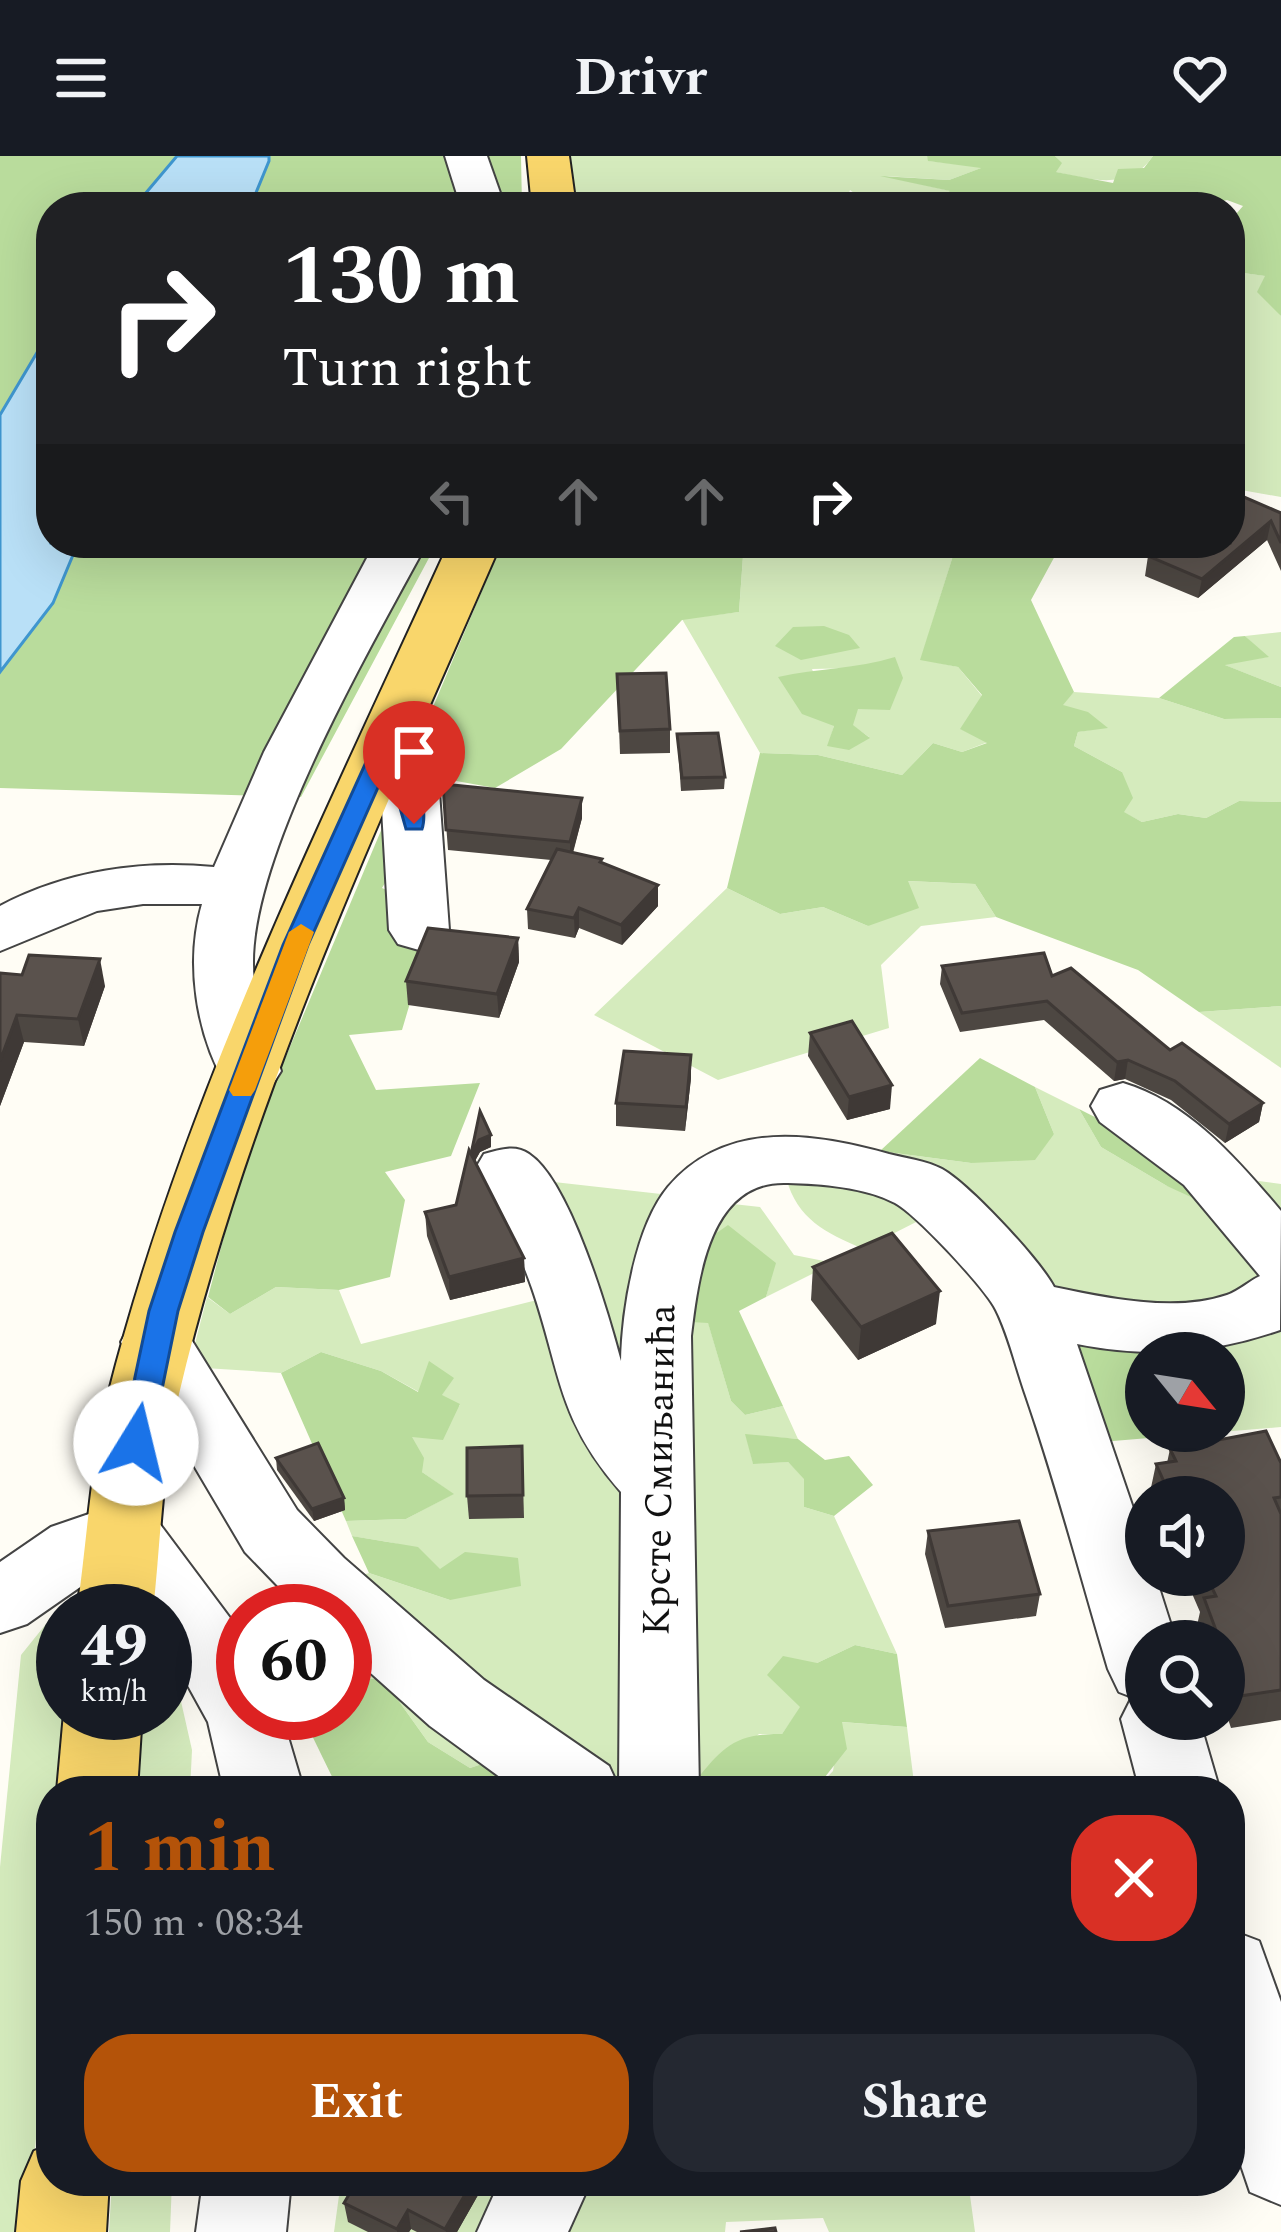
<!DOCTYPE html>
<meta charset="utf-8">
<style>
body{margin:0;font-family:Spectral,serif;background:#242831;color:#f1f3f6;height:100vh;display:flex;flex-direction:column;font-size:45px;white-space:nowrap}
*{box-sizing:border-box;margin:0}
p{font-size:39px;color:#9ea1a6}
.icon{flex:none;width:66px;height:66px;fill:none;stroke:currentColor;stroke-width:2;stroke-linecap:round;stroke-linejoin:round}
.map{position:relative;flex:1;overflow:hidden}
.panel{position:absolute;left:36px;top:1620px;width:1209px;height:420px;display:flex;flex-direction:column;background:#171b24;border-radius:48px;box-shadow:0 12px 48px #0002}
.panel>*{flex:none}
.top-card{position:absolute;left:36px;top:36px;width:1209px;height:366px;border-radius:48px;box-shadow:0 12px 48px #0002;background:#202124;color:#fff;overflow:hidden}
.needle{width:78px;rotate:120deg}
.tools{position:absolute;left:1125px;top:1176px;display:grid;gap:24px}
.tools a{display:grid;place-items:center;width:120px;height:120px;border-radius:50%;background:#171b24;box-shadow:0 12px 48px #0002;font-size:60px}
.speed{position:absolute;left:36px;top:1428px;display:flex;gap:24px;font-size:60px;font-weight:700;text-align:center}
.speed>*{display:grid;place-content:center;width:156px;height:156px;border-radius:50%;background:#171b24;box-shadow:0 12px 48px #0002;line-height:1}
.speed small{font-size:30px;font-weight:400}
.speed .limit{border:18px solid #d22;background:#fff;color:#111}
.pin{position:absolute;display:grid;place-items:center;width:102px;height:102px;color:#fff;margin:-123px -51px;border-radius:50% 50% 50% 0;rotate:-45deg;box-shadow:0 0 12px #0007}
.pin .icon{rotate:45deg}
.me{position:absolute;width:132px;margin:-66px;rotate:9deg;stroke-linejoin:round;filter:drop-shadow(0 0 9px #0008)}
.turn{display:flex;align-items:center;gap:42px;height:252px;padding:0 48px;font-size:54px}
.turn .icon{width:156px;height:156px;stroke-width:2.5}
.turn b{display:block;font-size:84px;line-height:102px}
.lanes{display:flex;align-items:center;height:114px;padding:0 48px;background:#0003;justify-content:center;gap:60px;direction:ltr}
.lanes .off{opacity:.35}
.round{display:grid;place-items:center;flex:none;width:126px;height:126px;border-radius:48px;background:#242831}
.overview{display:flex;align-items:center;justify-content:space-between;height:204px;padding:0 48px}
h1{font-size:72px;font-weight:700;line-height:90px;color:#b45309}
.primary-button{display:flex;gap:24px;margin-top:auto;padding:24px 48px}
.primary-button a{flex:1;height:138px;border-radius:48px;background:#b45309;color:#fff;font-size:48px;font-weight:700;line-height:138px;text-align:center}
.primary-button a+a{background:#242831;color:#f1f3f6}
header{display:flex;justify-content:space-between;align-items:center;height:156px;padding:0 48px;background:#171b24;font-size:54px;font-weight:700}
.map>svg:first-child{display:block}
</style>
<header><svg class="icon" aria-label="menu" viewBox="0 0 24 24"><path d="M4 6h16M4 12h16M4 18h16"/></svg>Drivr<svg class="icon" aria-label="heart" viewBox="0 0 24 24"><path d="M12 20l-8-8c-3-5 5-10 8-4 3-6 11-1 8 4z"/></svg></header>
<div class="map">
<svg width="1281" height="2076" viewBox="0 0 1281 2076">
<rect width="100%" height="100%" fill="#fffdf5"/>
<g fill="#d5ebbd" fill-rule="evenodd">
<path d="M 566,0 L 927,0 L 929,5 L 984,11 L 949,24 L 885,20 L 951,35 C 924,62 877,56 850,34 L 844,51 L 568,51 Z"/>
<path d="M 1055,0 L 1153,0 C 1128,36 1091,23 1055,16 L 1061,7 Z"/>
<polygon points="1230,98 1236,116 1266,120 1271,146 1281,160 1281,341 1230,332"/>
<path d="M 759,387 L 957,387 L 921,503 L 958,511 L 982,540 L 961,573 L 988,586 L 962,596 L 933,587 L 902,619 L 818,599 L 760,597 L 682,463 L 739,456 L 743,400 ZM 860,512 L 890,553 L 857,553 L 852,569 L 869,581 L 828,590 L 834,570 L 812,513 Z"/>
<polygon points="1281,476 1281,531 1222,508 1267,501 1245,480"/>
<polygon points="1074,536 1159,542 1224,563 1281,562 1281,646 1239,645 1206,662 1178,658 1142,666 1123,656 1122,616 1074,590 1078,576 1106,571 1062,549"/>
<polygon points="907,725 975,728 996,761 921,770 881,809 889,872 718,924 594,859 727,732 780,758 823,751 868,770"/>
<polygon points="1281,850 1281,912 1199,856"/>
<polygon points="1035,931 1079,953 1101,991 1167,1030 1243,1036 1259,1025 1281,1028 1281,1271 1209,1277 1224,1275 1224,1197 1161,1197 1068,1185 966,1046 880,995 971,1007 1054,978"/>
<path d="M 786,1022 L 877,1037 L 926,1061 L 863,1093 C 825,1076 798,1064 786,1022 Z"/>
<path d="M 545,1025 L 661,1038 L 624,1333 L 622,1635 L 500,1602 L 470,1612 L 428,1586 L 383,1523 L 354,1523 L 345,1513 L 345,1455 L 290,1455 L 280,1444 L 369,1417 L 450,1444 C 430,1386 408,1390 352,1380 L 346,1365 L 406,1363 L 453,1338 L 422,1316 L 411,1280 L 460,1249 L 441,1240 L 453,1222 L 419,1236 L 381,1215 L 321,1196 L 281,1217 L 189,1211 L 207,1141 L 230,1158 L 276,1131 L 339,1134 L 361,1188 L 549,1141 Z"/>
<polygon points="724,1047 760,1051 794,1099 834,1107 766,1141 775,1107 691,1095"/>
<polygon points="674,1165 708,1166 731,1245 745,1259 783,1250 798,1283 746,1279 753,1307 788,1306 805,1323 804,1351 834,1360 897,1498 855,1489 817,1507 768,1519 801,1551 782,1578 759,1578 695,1635"/>
<polygon points="54,1458 63,1459 63,1557 77,1557 70,1635 51,1635 51,1827 27,2076 0,2076 0,1711 21,1499"/>
<polygon points="180,1541 192,1594 190,1635 135,1635 139,1557 165,1557 165,1543"/>
<polygon points="841,1566 907,1571 915,1635 814,1635 833,1615"/>
<polygon points="112,2025 172,2025 170,2076 109,2076"/>
<polygon points="341,2025 512,2025 487,2076 334,2076"/>
<polygon points="579,2025 968,2025 975,2076 829,2076 823,2062 726,2066 725,2076 556,2076"/>
</g>
<g fill="#b9dc9c">
<polygon points="0,0 521,0 522,51 51,51 51,387 437,387 301,641 0,632"/>
<polygon points="927,0 1055,0 1062,7 1056,16 1113,27 1118,13 1144,12 1153,0 1281,0 1281,160 1257,136 1265,120 1236,116 1230,98 1230,65 1243,50 1227,44 1198,51 1063,51 1060,39 1044,36 1033,51 931,51 950,35 880,20 949,24 981,12 928,5"/>
<polygon points="502,387 759,387 743,400 739,456 682,464 561,593 495,632 423,619 400,702 382,732 437,756 402,874 349,879 376,934 480,927 451,1000 385,1016 405,1044 390,1121 339,1134 276,1131 230,1158 208,1141 247,993"/>
<polygon points="957,387 1062,387 1031,444 1074,536 1063,549 1088,556 1108,572 1078,576 1074,590 1122,616 1133,642 1124,656 1142,666 1178,658 1206,662 1239,645 1281,646 1281,850 1199,856 1138,814 996,761 975,728 908,725 919,752 868,770 823,751 780,758 727,732 760,597 818,599 902,619 933,587 962,596 987,587 960,573 982,539 958,511 920,504"/>
<polygon points="824,470 849,479 860,492 801,504 775,490 793,471"/>
<polygon points="1245,480 1269,501 1225,509 1281,531 1281,562 1224,563 1159,542 1234,481"/>
<path d="M 895,501 L 903,522 L 890,554 L 858,553 L 853,569 L 870,582 L 849,594 L 827,590 L 834,570 L 802,558 L 778,521 C 818,512 856,513 895,501 Z"/>
<polygon points="980,902 1035,931 1054,978 1035,1004 971,1007 880,995"/>
<polygon points="1079,953 1243,1036 1228,1058 1167,1030 1101,991"/>
<polygon points="728,1069 776,1107 766,1141 739,1155 783,1250 745,1259 731,1245 708,1167 674,1165 691,1095"/>
<polygon points="1068,1185 1161,1197 1146,1197 1146,1275 1209,1277 1101,1286"/>
<polygon points="321,1196 381,1215 418,1236 429,1205 454,1222 442,1239 460,1248 443,1284 412,1281 424,1302 422,1316 454,1338 406,1363 346,1365 281,1217"/>
<polygon points="745,1278 798,1283 825,1304 849,1300 873,1329 834,1360 804,1351 804,1323 788,1306 753,1308"/>
<polygon points="352,1380 418,1391 440,1413 465,1396 518,1402 521,1430 450,1444 369,1417"/>
<path d="M 855,1489 L 897,1498 L 907,1571 L 842,1566 L 847,1593 L 814,1635 L 690,1632 C 720,1595 731,1577 782,1578 L 800,1551 L 767,1519 L 783,1500 L 817,1507 Z"/>
<polygon points="345,1513 354,1523 383,1523 428,1586 470,1612 500,1602 559,1635 493,1635 489,1629 446,1635 339,1635 301,1557 345,1557"/>
</g>
<g fill="#b9e0f7" stroke="#3f96cf" stroke-width="3">
<polygon points="177,0 269,0 269,5 253,44 243,51 134,51"/>
<polygon points="51,173 51,387 78,387 53,447 0,516 0,259"/>
</g>
<g fill="none" stroke-linecap="round" stroke-linejoin="round">
<defs>
<g id="minor">
<polygon points="445,0 487,0 505,51 461,51"/>
<path d="M 375,387 L 427,387 C 372,489 251,696 253,809 C 253,844 271,881 281,915 L 271,931 L 249,937 L 227,931 C 196,878 185,807 202,748 L 143,748 L 97,755 L 0,795 L 0,750 C 66,715 141,704 214,711 L 264,596 Z"/>
<polygon points="389,565 409,570 439,636 449,774 440,788 419,794 398,788 389,774 381,636 361,582 369,570"/>
<path d="M 1123,927 C 1188,946 1239,1005 1281,1055 L 1280,1174 C 1211,1198 1149,1202 1077,1188 L 1146,1390 L 1146,1419 L 1155,1419 L 1176,1485 L 1146,1485 L 1146,1563 L 1199,1563 L 1220,1635 L 1140,1635 L 1121,1563 L 1132,1541 L 1119,1536 L 1108,1513 C 1081,1422 1057,1330 1026,1240 C 1016,1212 1009,1180 996,1154 C 985,1132 917,1059 895,1047 C 864,1031 822,1028 788,1027 C 709,1023 698,1123 691,1180 L 699,1635 L 519,1635 L 430,1570 L 345,1494 L 345,1455 L 302,1455 L 245,1396 L 121,1186 L 131,1167 L 156,1159 L 181,1167 L 297,1354 L 344,1402 L 484,1524 L 609,1610 L 619,1632 L 621,1336 C 557,1263 561,1216 532,1132 C 517,1089 497,1054 474,1015 L 484,998 C 499,994 515,988 529,998 C 570,1025 608,1157 621,1205 C 622,1155 635,1071 668,1031 C 726,963 815,977 889,998 C 905,1002 927,1005 942,1013 C 969,1028 1039,1103 1054,1131 C 1107,1142 1175,1157 1227,1139 C 1239,1135 1249,1125 1260,1120 L 1184,1029 L 1100,966 L 1091,950 L 1100,934 Z"/>
<polygon points="124,1346 150,1355 239,1474 243,1482 243,1557 281,1557 304,1635 224,1635 208,1566 165,1488 165,1455 142,1455 109,1411 27,1468 0,1477 0,1406 51,1371"/>
<polygon points="1230,1774 1259,1785 1281,1846 1281,2049 1250,2036 1230,1977"/>
<polygon points="203,2025 291,2025 286,2076 196,2076"/>
<polygon points="500,2025 591,2025 568,2076 477,2076"/>
</g>
<g id="major">
<polygon points="527,0 569,0 576,51 532,51"/>
<path d="M 449,387 L 501,387 C 380,665 249,942 179,1238 C 162,1307 161,1384 153,1455 L 77,1455 C 87,1384 91,1308 108,1239 C 183,942 323,664 449,387 Z"/>
<polygon points="64,1557 142,1557 137,1635 57,1635"/>
<polygon points="51,1988 51,2025 109,2025 106,2076 16,2076 21,2025 34,1995"/>
</g>
</defs>
<use href="#minor" stroke="#444" stroke-width="4"/>
<use href="#major" stroke="#222" stroke-width="4"/>
<use href="#minor" fill="#fff" fill-rule="evenodd"/>
<use href="#major" fill="#f9d66b" fill-rule="evenodd"/>
</g>
<g fill="#4d4742">
<polygon points="1281,357 1281,415 1267,384 1198,442 1145,420 1148,400"/>
<polygon points="617,518 670,573 670,597 620,598"/>
<polygon points="677,578 725,621 724,633 681,635"/>
<polygon points="443,628 582,662 573,697 602,707 658,750 622,789 579,772 575,782 528,773 527,753 551,704 448,694"/>
<polygon points="518,782 519,806 499,862 408,849 406,825"/>
<polygon points="942,810 1052,820 1170,894 1263,947 1259,966 1225,987 1171,944 1125,923 1114,925 1044,864 960,876 940,828"/>
<polygon points="0,817 105,830 84,890 24,886 0,950"/>
<polygon points="810,877 890,953 847,964 808,900"/>
<polygon points="691,922 685,975 616,970 616,947"/>
<polygon points="491,979 491,991 480,996 475,1005 524,1102 525,1126 450,1144 427,1080 425,1056 456,1049 471,998"/>
<polygon points="813,1111 936,1168 858,1204 811,1144"/>
<polygon points="522,1290 524,1362 469,1363 467,1340"/>
<polygon points="1170,1293 1281,1307 1281,1564 1231,1572 1224,1551 1224,1485 1200,1485 1196,1474 1200,1456 1184,1419 1224,1419 1224,1341 1149,1341 1156,1308 1167,1307"/>
<polygon points="276,1302 344,1342 345,1354 314,1365 277,1314"/>
<polygon points="928,1375 1040,1438 1036,1460 945,1472 925,1398"/>
<polygon points="357,2025 486,2025 457,2076 417,2076 411,2073 409,2076 368,2076 348,2066 344,2047"/>
</g>
<g fill="#3f3936">
<polygon points="1271,365 1267,384 1198,442 1202,423"/>
<polygon points="582,642 582,662 570,706 570,686"/>
<polygon points="658,729 658,750 622,789 621,769"/>
<polygon points="579,752 579,772 575,782 574,762"/>
<polygon points="518,782 519,806 499,862 497,838"/>
<polygon points="100,803 105,830 84,890 78,863"/>
<polygon points="17,859 24,886 0,950 0,905"/>
<polygon points="691,899 691,922 685,975 686,951"/>
<polygon points="1128,904 1125,923 1114,925 1117,906"/>
<polygon points="892,929 890,953 847,964 849,941"/>
<polygon points="1263,947 1259,966 1225,987 1229,968"/>
<polygon points="491,979 491,991 480,996 472,1010 471,998 479,984"/>
<polygon points="524,1102 525,1126 450,1144 449,1121"/>
<polygon points="940,1135 936,1168 858,1204 861,1171"/>
<polygon points="344,1342 345,1354 314,1365 312,1353"/>
<polygon points="473,2025 486,2025 457,2076 446,2076 445,2073"/>
<polygon points="408,2054 411,2073 409,2076 397,2076 397,2073"/>
</g>
<g fill="#5a524d" stroke="#3f3936" stroke-width="3">
<polygon points="1230,335 1281,357 1281,387 1271,365 1202,423 1148,400 1165,387 1230,387"/>
<polygon points="666,517 670,573 620,575 617,518"/>
<polygon points="718,577 725,621 682,622 677,578"/>
<polygon points="443,628 582,642 570,686 446,674"/>
<polygon points="557,693 602,703 600,706 658,729 621,769 579,752 574,762 527,753"/>
<polygon points="428,772 518,782 497,838 406,825"/>
<polygon points="1044,797 1052,820 1071,812 1170,894 1182,887 1263,947 1229,968 1175,925 1128,904 1117,906 1047,845 962,857 942,810"/>
<polygon points="29,799 100,803 78,863 17,859 0,905 0,817 22,819"/>
<polygon points="852,865 892,929 849,941 810,877"/>
<polygon points="624,895 691,899 686,951 616,947"/>
<polygon points="480,955 491,979 479,984 471,998"/>
<polygon points="469,994 524,1102 449,1121 425,1056 456,1049"/>
<polygon points="892,1077 940,1135 861,1171 813,1111"/>
<polygon points="1266,1275 1281,1307 1281,1341 1274,1342 1281,1358 1281,1534 1240,1540 1224,1496 1224,1485 1220,1485 1204,1442 1216,1440 1206,1419 1224,1419 1224,1341 1171,1341 1156,1308 1176,1305 1170,1293"/>
<polygon points="318,1287 344,1342 312,1353 276,1302"/>
<polygon points="522,1290 523,1339 467,1340 467,1292"/>
<polygon points="1019,1365 1040,1438 948,1450 928,1375"/>
<polygon points="357,2025 473,2025 445,2073 408,2054 397,2073 344,2047"/>
<polygon points="775,2072 776,2076 740,2076"/>
</g>
<path fill="#1a73e8" stroke="#114b97" stroke-width="3" d="M 388,575 C 410,583 430,651 422,673 L 406,673 L 388,609 L 308,789 L 203,1076 L 178,1155 L 151,1287 L 147,1295 L 126,1295 L 121,1287 L 149,1155 L 175,1076 L 283,789 L 377,582 Z"/>
<polygon fill="#f59e0b" points="301,768 314,776 255,934 251,940 233,940 229,934 289,776"/>
<g text-anchor="middle" dominant-baseline="central" stroke-width="12" stroke-linejoin="round" paint-order="stroke">
<g font-size="39" fill="#111" stroke="#fff">
<text transform="translate(660 1314) rotate(-89)">Крсте Смиљанића</text>
</g>
</g>
</svg>
<div class="tools">
<a><svg class="needle" viewBox="-14 -14 28 28"><path d="M0-13l5 13h-10z" fill="#e53935"/><path d="M0 13l5-13h-10z" fill="#9ea1a6"/></svg></a>
<a><svg class="icon" aria-label="sound" viewBox="0 0 24 24"><path d="M4 9h4l5-4v14l-5-4H4zM17 9q2 3 0 6"/></svg></a>
<a><svg class="icon" aria-label="search" viewBox="0 0 24 24"><circle cx="10" cy="10" r="6"/><path d="M15 15l6 6"/></svg></a>
</div>
<div class="speed"><div>49<small>km/h</small></div><div class="limit">60</div></div>
<div class="pin" style="left:414px;top:668px;background:#d93025"><svg class="icon" aria-label="arrive" viewBox="0 0 24 24"><path d="M6 21V4h12l-3 4 3 4H6"/></svg></div>
<svg class="me" style="left:136px;top:1287px" viewBox="-20 -20 40 40"><circle r="19" fill="#fff"/><path d="M0-13L10 11 0 6-10 11z" fill="#1a73e8"/></svg>
<div class="top-card">
<div class="turn"><svg class="icon" aria-label="right" viewBox="0 0 24 24"><path d="M7 20v-9h11M14 6l5 5-5 5"/></svg><div><b>130 m</b>Turn right</div></div>
<div class="lanes"><svg class="icon off" aria-label="left" viewBox="0 0 24 24"><path d="M17 20v-9H6M10 6l-5 5 5 5"/></svg><svg class="icon off" aria-label="ahead" viewBox="0 0 24 24"><path d="M12 20V5M6 11l6-6 6 6"/></svg><svg class="icon off" aria-label="ahead" viewBox="0 0 24 24"><path d="M12 20V5M6 11l6-6 6 6"/></svg><svg class="icon" aria-label="right" viewBox="0 0 24 24"><path d="M7 20v-9h11M14 6l5 5-5 5"/></svg></div>
</div>
<section class="panel">
<div class="overview"><div><h1>1 min</h1><p>150 m · 08:34</p></div><a class="round" style="background:#d93025;color:#fff"><svg class="icon" aria-label="close" viewBox="0 0 24 24"><path d="M6 6l12 12M18 6L6 18"/></svg></a></div>
<div class="primary-button"><a>Exit</a><a>Share</a></div>
</section>
</div>
